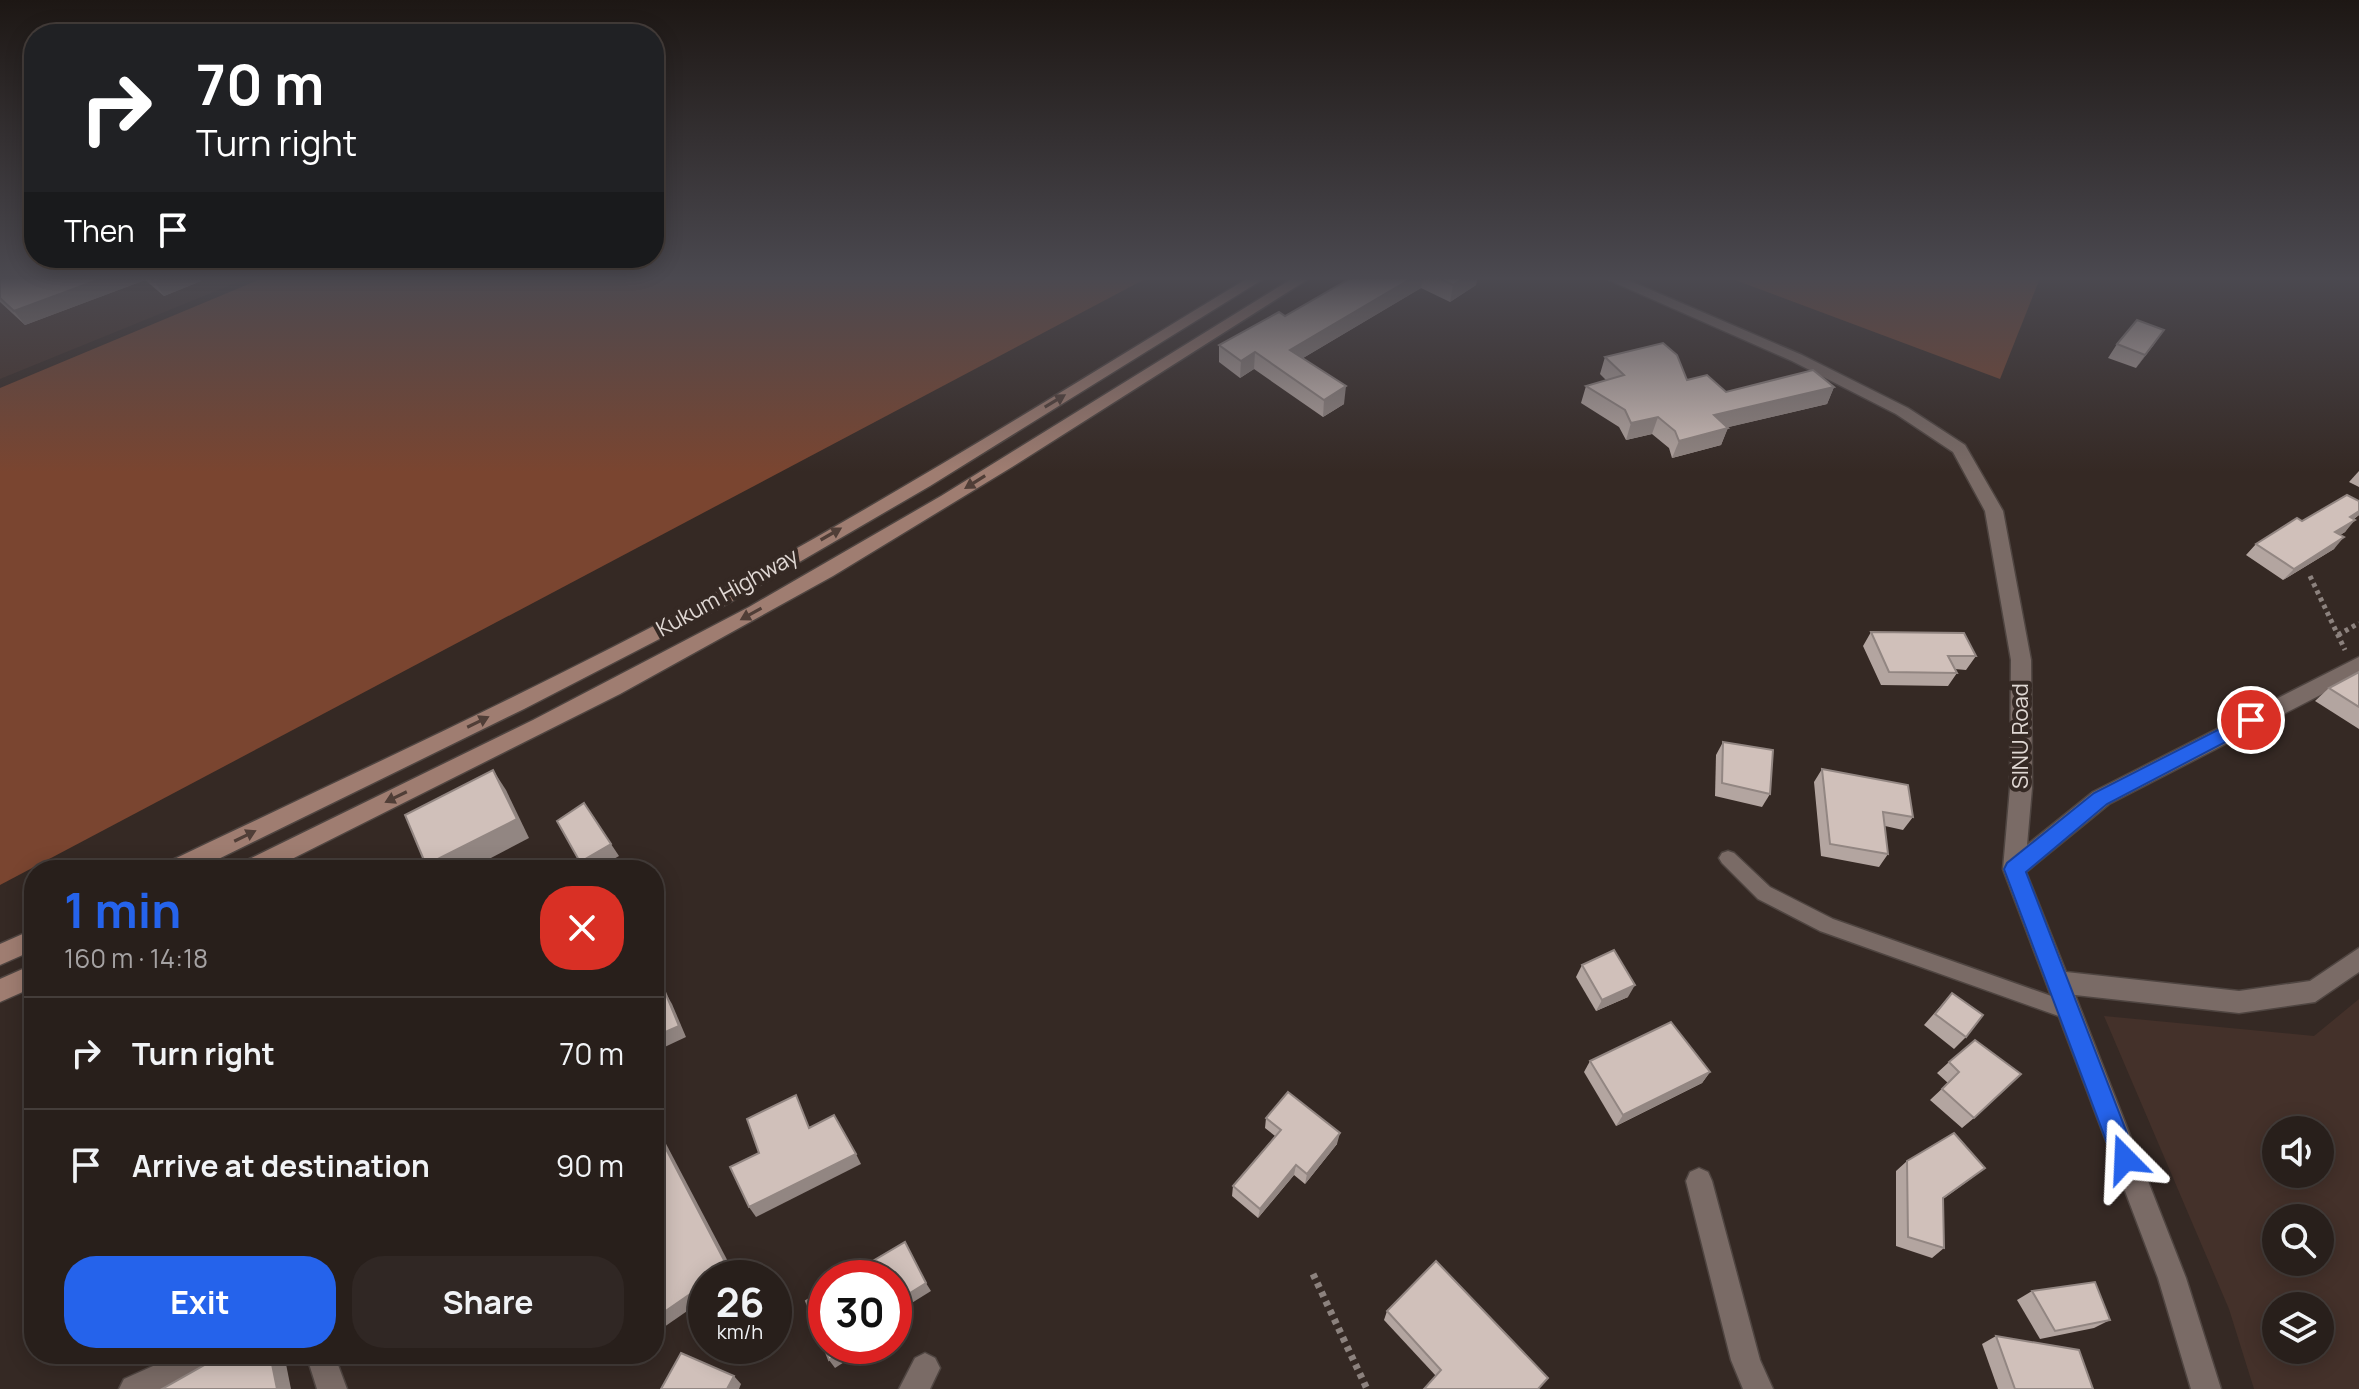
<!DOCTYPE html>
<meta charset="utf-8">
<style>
body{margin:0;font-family:Manrope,sans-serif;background:#302724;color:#f1f3f6;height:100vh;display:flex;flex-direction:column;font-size:30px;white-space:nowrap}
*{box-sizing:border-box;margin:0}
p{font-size:26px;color:#a5a2a3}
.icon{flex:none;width:44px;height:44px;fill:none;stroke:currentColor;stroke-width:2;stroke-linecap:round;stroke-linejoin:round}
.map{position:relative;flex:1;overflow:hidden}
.details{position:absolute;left:24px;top:860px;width:640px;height:504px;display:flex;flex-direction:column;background:#281f1b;border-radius:32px;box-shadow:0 4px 20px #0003,0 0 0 2px #443d3a}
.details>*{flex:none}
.banner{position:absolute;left:24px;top:24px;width:640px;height:244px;border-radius:32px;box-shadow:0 4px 20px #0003,0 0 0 2px #443d3a;background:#202124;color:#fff;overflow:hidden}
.buttons{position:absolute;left:2262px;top:1116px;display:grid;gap:16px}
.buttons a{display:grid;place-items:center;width:72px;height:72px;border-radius:50%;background:#281f1b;box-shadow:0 4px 20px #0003,0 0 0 2px #443d3a;font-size:40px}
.speed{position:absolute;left:688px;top:1260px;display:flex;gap:16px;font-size:40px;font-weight:700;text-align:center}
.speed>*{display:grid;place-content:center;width:104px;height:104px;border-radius:50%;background:#281f1b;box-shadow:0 4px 20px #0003,0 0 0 2px #443d3a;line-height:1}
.speed small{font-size:20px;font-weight:400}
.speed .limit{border:12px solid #d22;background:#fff;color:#111}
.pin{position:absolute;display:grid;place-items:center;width:68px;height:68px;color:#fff;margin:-34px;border:4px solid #fff;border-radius:50%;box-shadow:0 2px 8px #0007}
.me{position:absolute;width:88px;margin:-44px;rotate:339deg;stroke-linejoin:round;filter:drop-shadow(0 0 6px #0008)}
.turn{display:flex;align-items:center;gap:28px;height:168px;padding:0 40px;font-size:36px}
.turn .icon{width:104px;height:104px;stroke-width:2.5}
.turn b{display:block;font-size:56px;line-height:68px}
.then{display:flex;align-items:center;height:76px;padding:0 40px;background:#0003;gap:16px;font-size:30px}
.round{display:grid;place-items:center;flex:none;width:84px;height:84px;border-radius:32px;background:#302724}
.headline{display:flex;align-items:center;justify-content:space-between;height:136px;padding:0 40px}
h1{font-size:48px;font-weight:700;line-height:60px;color:#2563eb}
.cta{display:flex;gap:16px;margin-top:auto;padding:16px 40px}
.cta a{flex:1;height:92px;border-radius:32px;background:#2563eb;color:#fff;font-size:32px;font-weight:700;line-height:92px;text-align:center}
.cta a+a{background:#302724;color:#f1f3f6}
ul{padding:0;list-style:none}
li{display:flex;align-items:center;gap:24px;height:112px;padding:0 40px;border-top:2px solid #443d3a}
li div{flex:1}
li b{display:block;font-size:30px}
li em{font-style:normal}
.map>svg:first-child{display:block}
</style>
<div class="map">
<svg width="2359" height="1389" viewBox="0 0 2359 1389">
<rect width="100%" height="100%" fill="#352924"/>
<g fill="#44312a" fill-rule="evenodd">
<polygon points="0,278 248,278 0,379"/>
<path d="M 2359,999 L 2359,1389 L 2254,1389 L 2229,1309 L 2104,1016 L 2314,1036 ZM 2276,1130 L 2320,1130 L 2320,1174 L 2276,1174 ZM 2276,1218 L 2320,1218 L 2320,1262 L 2276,1262 ZM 2276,1306 L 2320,1306 L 2320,1350 L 2276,1350 Z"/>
</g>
<g fill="#7a4530">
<polygon points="263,278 1147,278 0,885 0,388"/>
<polygon points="1730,278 2040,278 2000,379"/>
</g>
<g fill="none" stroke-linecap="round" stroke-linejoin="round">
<defs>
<polygon id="service" points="1728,851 1734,853 1770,887 1833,919 2074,1004 2077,1010 2074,1016 2067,1019 1820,931 1758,899 1722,863 1719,858 1722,853"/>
<g id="minor">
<polygon points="1604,278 1623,278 1802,355 1908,408 1965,445 2003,511 2031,660 2032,788 2027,845 2093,792 2359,657 2359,675 2109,804 2026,872 2066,972 2239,991 2310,981 2359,948 2359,972 2315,1002 2239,1013 2075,995 2186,1278 2221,1389 2191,1389 2158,1278 2003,869 2010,788 2011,660 1985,511 1953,452 1896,414 1792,361"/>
<polygon points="1699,1168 1708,1172 1712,1181 1760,1360 1773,1389 1743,1389 1731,1360 1686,1181 1690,1172"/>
<polygon points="925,1353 935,1358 940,1368 930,1389 899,1389 915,1358"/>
<polygon points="180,1354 228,1354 224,1364 168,1389 119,1389 124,1379"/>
<polygon points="306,1354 334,1354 347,1389 317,1389"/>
</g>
<g id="secondary">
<path d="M 1248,278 L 1265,278 L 930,486 L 727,604 L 524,709 L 196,870 L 163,870 L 166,863 C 350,775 536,690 716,593 C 897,495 1072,385 1248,278 Z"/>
<polygon points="1293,278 1310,278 1012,467 833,576 620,694 270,870 238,870 241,863 533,720 749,607 941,496"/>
<polygon points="34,929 34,950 0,965 0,944"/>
<polygon points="34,964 34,987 0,1002 0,979"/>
</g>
</defs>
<use href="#service" stroke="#4f4541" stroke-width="3"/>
<use href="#minor" stroke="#4f4541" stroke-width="3"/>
<use href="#secondary" stroke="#4f4541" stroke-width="3"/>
<g stroke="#8c827e" stroke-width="5" stroke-dasharray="4 4" stroke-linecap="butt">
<polyline points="2310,576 2345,650"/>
<polyline points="2338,635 2359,623"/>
</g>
<polyline stroke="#8c827e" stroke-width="7" stroke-dasharray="5 5" stroke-linecap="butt" points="1313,1274 1367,1389"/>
<use href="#service" fill="#7a6b66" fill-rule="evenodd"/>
<use href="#minor" fill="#7a6b66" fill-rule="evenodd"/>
<use href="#secondary" fill="#9f7d71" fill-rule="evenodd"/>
</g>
<g fill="#b3a5a0">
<polygon points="0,278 199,278 201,281 164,296 145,280 25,325 0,302"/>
<polygon points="1351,278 1477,278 1476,285 1450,302 1421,288 1303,358 1344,404 1323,417 1254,369 1240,378 1219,362 1219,345 1285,316"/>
<polygon points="2155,343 2136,368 2108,358 2117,344"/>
<polygon points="1605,357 1726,392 1834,387 1827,404 1728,427 1721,445 1672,458 1669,448 1652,434 1626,440 1619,427 1581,403 1586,386 1606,380 1600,374"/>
<polygon points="2359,471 2359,487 2349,482"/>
<polygon points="2359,501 2359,515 2354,519 2345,532 2340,535 2334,549 2283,580 2246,555 2256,544 2302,521"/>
<polygon points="1871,632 1976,656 1966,670 1955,669 1957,673 1948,686 1881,685 1863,646"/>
<polygon points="2359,672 2359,729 2315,701 2329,688"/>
<polygon points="1723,742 1770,794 1762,807 1715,796 1716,755"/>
<polygon points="1822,769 1913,817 1903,830 1885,826 1888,854 1879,867 1821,856 1814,782"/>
<polygon points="1582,965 1628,997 1596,1011 1576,977"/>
<polygon points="1952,993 1966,1037 1954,1049 1924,1025"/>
<polygon points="1975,1040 1974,1118 1962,1128 1930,1100 1948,1083 1937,1073 1949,1062"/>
<polygon points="1590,1061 1710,1072 1702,1083 1616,1126 1584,1072"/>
<polygon points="1266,1118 1337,1144 1305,1184 1294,1175 1258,1218 1232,1196 1233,1186 1275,1136 1265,1128"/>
<polygon points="1907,1161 1972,1178 1943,1199 1944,1248 1932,1258 1896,1246 1896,1171"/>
<polygon points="2032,1291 2110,1320 2094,1328 2040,1339 2017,1300"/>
<polygon points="1387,1311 1548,1378 1436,1376 1384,1320"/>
<polygon points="1996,1336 2093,1389 1998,1389 1982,1344"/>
</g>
<g fill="#928682">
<polygon points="103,278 144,278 145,280 25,325 14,311"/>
<polygon points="164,278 199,278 201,281 164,296 155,282"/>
<polygon points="1412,278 1423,278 1421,288 1288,367 1290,350"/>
<polygon points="1464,278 1477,278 1476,285 1450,302 1453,285"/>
<polygon points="2164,330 2155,343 2136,368 2145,355"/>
<polygon points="1255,352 1254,369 1240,378 1241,361"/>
<polygon points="1346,386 1344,404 1323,417 1324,400"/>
<polygon points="1834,387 1827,404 1708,432 1714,415"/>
<polygon points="1658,417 1652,434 1626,440 1631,423"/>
<polygon points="1728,428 1721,445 1672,458 1679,441"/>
<polygon points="2359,511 2359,515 2356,517 2339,529 2350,517"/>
<polygon points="2355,520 2345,532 2325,544 2335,532"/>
<polygon points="2344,537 2334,549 2283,580 2294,569"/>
<polygon points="493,770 506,790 529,838 468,870 430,870 426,865"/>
<polygon points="611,844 619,856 595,870 585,870 580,862"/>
<polygon points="1635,985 1628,997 1596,1011 1602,1000"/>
<polygon points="665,992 672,1004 686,1037 654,1052 654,1037"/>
<polygon points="1710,1072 1702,1083 1616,1126 1623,1115"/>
<polygon points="654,1121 733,1271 733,1278 714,1278 654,1126"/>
<polygon points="1340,1133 1337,1144 1305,1184 1307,1174"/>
<polygon points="856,1154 861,1164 756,1217 749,1207"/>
<polygon points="1296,1165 1294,1175 1258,1218 1260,1209"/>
<polygon points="706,1283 706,1298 654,1334 654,1319"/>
<polygon points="926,1283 931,1291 894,1314 894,1303"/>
<polygon points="851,1346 869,1346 835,1368 829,1360"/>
<polygon points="270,1354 284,1354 291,1389 277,1389"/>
<polygon points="734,1376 741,1384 739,1389 727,1389"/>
</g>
<g fill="#d0c0ba" stroke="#928682" stroke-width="2">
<polygon points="0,278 103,278 14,311 0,298"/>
<polygon points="150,278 164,278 155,282"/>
<polygon points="1351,278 1412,278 1290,350 1346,386 1324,400 1255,352 1241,361 1219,345 1279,312 1285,316"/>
<polygon points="1439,278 1464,278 1453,285"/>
<polygon points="2137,320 2164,330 2145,355 2117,344"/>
<polygon points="1663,343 1677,355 1687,380 1707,375 1726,392 1813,370 1834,387 1714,415 1728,428 1679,441 1675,431 1658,417 1631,423 1625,410 1586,386 1624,375 1605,357"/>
<polygon points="2347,495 2359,501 2359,511 2350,517 2355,520 2335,532 2344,537 2294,569 2256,544 2297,518 2302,521"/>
<polygon points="1871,632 1964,633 1976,656 1948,656 1957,673 1889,672"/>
<polygon points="2359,672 2359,707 2329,688"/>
<polygon points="1723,742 1773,750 1770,794 1722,783"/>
<polygon points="1822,769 1908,785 1913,817 1883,812 1888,854 1830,844"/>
<polygon points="493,770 517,819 426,865 405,815"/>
<polygon points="584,803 611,844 580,862 557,821"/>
<polygon points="373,864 375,870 361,870"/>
<polygon points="1614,950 1635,985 1602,1000 1582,965"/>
<polygon points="665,992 679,1026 654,1037 654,997"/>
<polygon points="1952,993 1983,1015 1966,1037 1935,1014"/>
<polygon points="1671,1022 1710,1072 1623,1115 1590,1061"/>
<polygon points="1975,1040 2021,1074 1974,1118 1942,1089 1959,1072 1949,1062"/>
<polygon points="1288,1092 1340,1133 1307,1174 1296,1165 1260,1209 1233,1186 1281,1130 1266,1118"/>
<polygon points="796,1095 809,1128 834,1115 856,1154 749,1207 730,1167 759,1153 747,1119"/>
<polygon points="654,1126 725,1262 725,1270 714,1278 706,1278 706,1283 654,1319"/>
<polygon points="1954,1133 1985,1168 1943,1198 1944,1248 1908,1237 1907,1161"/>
<polygon points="905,1242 926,1283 894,1303 894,1278 844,1278"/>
<polygon points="1436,1261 1548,1378 1538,1389 1424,1389 1441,1370 1387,1311"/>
<polygon points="2095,1282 2110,1320 2055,1331 2032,1291"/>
<polygon points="826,1289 826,1346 851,1346 829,1360 806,1301"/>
<polygon points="1996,1336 2079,1350 2093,1389 2015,1389"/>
<polygon points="681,1353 734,1376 727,1389 661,1389"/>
<polygon points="224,1354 270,1354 277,1389 162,1389"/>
</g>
<defs><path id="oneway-solid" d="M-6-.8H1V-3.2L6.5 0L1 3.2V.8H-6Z" transform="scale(2)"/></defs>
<g fill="#503e37">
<use href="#oneway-solid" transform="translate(1055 401) rotate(-31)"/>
<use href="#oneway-solid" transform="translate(975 482) rotate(148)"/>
<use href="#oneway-solid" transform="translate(831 534) rotate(-30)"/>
<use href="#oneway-solid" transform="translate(751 614) rotate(151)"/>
<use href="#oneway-solid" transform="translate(478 722) rotate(-26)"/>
<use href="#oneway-solid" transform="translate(396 797) rotate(154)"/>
<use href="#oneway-solid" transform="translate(245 836) rotate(-26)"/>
</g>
<linearGradient id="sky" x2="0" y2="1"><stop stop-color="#1d1714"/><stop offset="0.59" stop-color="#4b4950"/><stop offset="1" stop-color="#4b4950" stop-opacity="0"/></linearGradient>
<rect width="2359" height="472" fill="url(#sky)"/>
<polygon fill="#2563eb" stroke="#184099" stroke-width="2" points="2251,713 2260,720 2258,725 2107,804 2026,872 2137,1159 2134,1167 2125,1170 2117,1167 2113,1159 2004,869 2007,863 2094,793"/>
<g text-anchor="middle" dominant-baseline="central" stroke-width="8" stroke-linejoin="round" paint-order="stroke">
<g font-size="22" fill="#e0d8d4" stroke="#352924">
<text transform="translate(727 592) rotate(-29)">Kukum Highway</text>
<text transform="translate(2020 736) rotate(-90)">SINU Road</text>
</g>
</g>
</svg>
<div class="buttons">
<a><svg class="icon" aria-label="sound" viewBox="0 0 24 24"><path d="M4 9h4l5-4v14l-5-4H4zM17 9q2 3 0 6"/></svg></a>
<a><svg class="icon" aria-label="search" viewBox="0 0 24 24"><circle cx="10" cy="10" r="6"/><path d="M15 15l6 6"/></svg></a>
<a><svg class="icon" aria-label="layers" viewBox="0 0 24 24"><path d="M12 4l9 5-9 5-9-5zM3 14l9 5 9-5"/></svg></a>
</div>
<div class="speed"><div>26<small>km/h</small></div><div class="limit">30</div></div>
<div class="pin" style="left:2251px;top:720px;background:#d93025"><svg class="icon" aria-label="arrive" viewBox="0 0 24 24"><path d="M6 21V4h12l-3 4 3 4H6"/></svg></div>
<svg class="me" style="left:2125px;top:1159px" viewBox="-20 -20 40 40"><path d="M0-17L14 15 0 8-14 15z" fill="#2563eb" stroke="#fff" stroke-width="4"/></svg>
<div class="banner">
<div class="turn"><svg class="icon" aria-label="right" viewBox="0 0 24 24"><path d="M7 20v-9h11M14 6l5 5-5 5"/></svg><div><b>70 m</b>Turn right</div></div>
<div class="then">Then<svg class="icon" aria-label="arrive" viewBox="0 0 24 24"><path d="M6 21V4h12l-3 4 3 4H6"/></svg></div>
</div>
<section class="details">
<div class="headline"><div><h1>1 min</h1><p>160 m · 14:18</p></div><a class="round" style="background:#d93025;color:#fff"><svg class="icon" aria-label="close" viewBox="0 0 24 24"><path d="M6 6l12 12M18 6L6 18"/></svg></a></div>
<ul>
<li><svg class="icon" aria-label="right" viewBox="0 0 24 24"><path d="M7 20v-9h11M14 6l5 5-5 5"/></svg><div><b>Turn right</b></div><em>70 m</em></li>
<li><svg class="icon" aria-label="arrive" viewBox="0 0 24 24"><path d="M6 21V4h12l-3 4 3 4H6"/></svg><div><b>Arrive at destination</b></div><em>90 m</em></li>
</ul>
<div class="cta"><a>Exit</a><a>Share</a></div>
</section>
</div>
